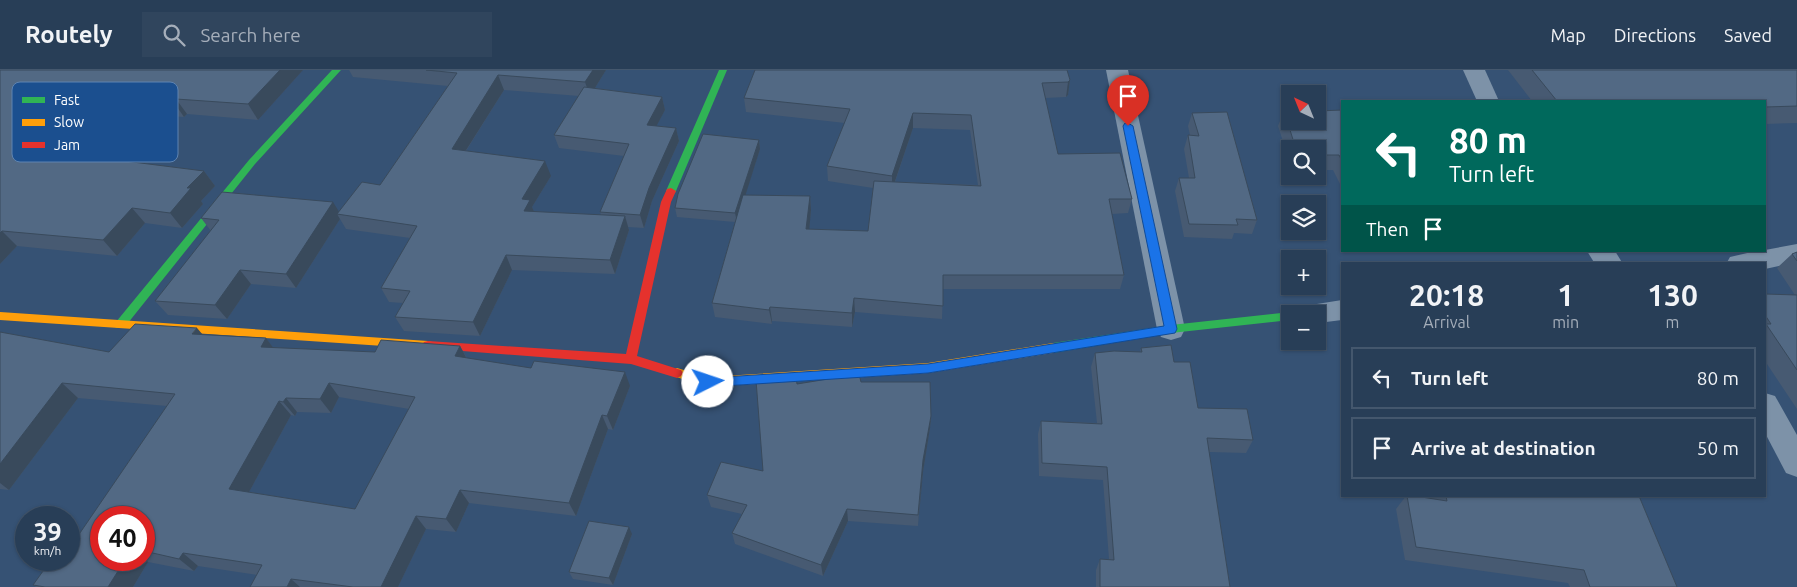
<!DOCTYPE html>
<meta charset="utf-8">
<style>
body{margin:0;font-family:Ubuntu,sans-serif;background:#30455d;color:#f1f3f6;height:100vh;display:flex;flex-direction:column;font-size:19px;white-space:nowrap}
*{box-sizing:border-box;margin:0}
p{font-size:16px;color:#a5aeba}
.icon{flex:none;width:28px;height:28px;fill:none;stroke:currentColor;stroke-width:2;stroke-linecap:round;stroke-linejoin:round}
.map{position:relative;flex:1;overflow:hidden}
.sheet{position:absolute;left:1341px;top:192px;width:425px;height:235px;display:flex;flex-direction:column;background:#283e57;border-radius:0px;box-shadow:0 1px 4px #0004,0 0 0 1px #44576d}
.sheet>*{flex:none}
.guide{position:absolute;left:1341px;top:30px;width:425px;height:152px;border-radius:0px;box-shadow:0 1px 4px #0004,0 0 0 1px #44576d;background:#00695c;color:#fff;overflow:hidden}
.needle{width:32px;rotate:317deg}
.fabs{position:absolute;left:1281px;top:15px;display:grid;gap:10px}
.fabs a{display:grid;place-items:center;width:45px;height:45px;border-radius:0px;background:#283e57;box-shadow:0 1px 4px #0004,0 0 0 1px #44576d;font-size:25px}
.speed{position:absolute;left:15px;top:436px;display:flex;gap:10px;font-size:25px;font-weight:700;text-align:center}
.speed>*{display:grid;place-content:center;width:65px;height:65px;border-radius:50%;background:#283e57;box-shadow:0 1px 4px #0004,0 0 0 1px #44576d;line-height:1}
.speed small{font-size:12px;font-weight:400}
.speed .limit{border:8px solid #d22;background:#fff;color:#111}
.pin{position:absolute;display:grid;place-items:center;width:42px;height:42px;color:#fff;margin:-51px -21px;border-radius:50% 50% 50% 0;rotate:-45deg;box-shadow:0 0 5px #0007}
.pin .icon{rotate:45deg}
.me{position:absolute;width:55px;margin:-28px;rotate:86deg;stroke-linejoin:round;filter:drop-shadow(0 0 4px #0008)}
.turn{display:flex;align-items:center;gap:18px;height:105px;padding:0 25px;font-size:22px}
.turn .icon{width:65px;height:65px;stroke-width:2.5}
.turn b{display:block;font-size:35px;line-height:42px}
.then{display:flex;align-items:center;height:48px;padding:0 25px;background:#0003;gap:10px;font-size:19px}
.eta{display:flex;justify-content:space-evenly;align-items:center;height:85px;text-align:center}
.eta b{font-size:30px;font-weight:700;line-height:35px}
ul{padding:0;list-style:none}
li{display:flex;align-items:center;gap:15px;height:62px;margin:0 10px 8px;padding:0 15px;border:2px solid #44576d;border-radius:0px}
li div{flex:1}
li b{display:block;font-size:19px}
li em{font-style:normal}
header{display:flex;align-items:center;gap:30px;box-sizing:border-box;height:70px;padding:0 25px;background:#283e57;border-bottom:1px solid #44576d}
header strong{font-size:24px}
nav{display:flex;gap:28px;margin-inline-start:auto;font-size:18px}
.search{width:350px;height:45px;background:#30455d;display:flex;align-items:center;gap:12px;box-sizing:border-box;padding:0 18px;border-radius:0px;color:#a5aeba;font-size:19px}
.map>svg:first-child{display:block}
</style>
<header>
<strong>Routely</strong>
<div class="search"><svg class="icon" aria-label="search" viewBox="0 0 24 24"><circle cx="10" cy="10" r="6"/><path d="M15 15l6 6"/></svg>Search here</div>
<nav><a>Map</a><a>Directions</a><a>Saved</a></nav>
</header>
<div class="map">
<svg width="1797" height="517" viewBox="0 0 1797 517">
<rect width="100%" height="100%" fill="#365274"/>
<g fill="none" stroke-linecap="round" stroke-linejoin="round">
<g fill="#7d92a8" fill-rule="evenodd">
<polygon points="1106,0 1128,0 1185,259 1181,267 1171,270 1161,267 1157,259"/>
<polygon points="1463,0 1485,0 1499,31 1477,31"/>
<polygon points="1797,174 1797,192 1765,199 1765,194 1726,194 1730,187 1756,181 1765,181 1765,180"/>
<polygon points="1587,181 1615,181 1623,194 1595,194"/>
<polygon points="1342,230 1342,250 1318,253 1318,244 1295,244 1298,237"/>
<polygon points="1765,323 1775,326 1797,365 1797,407 1786,403 1765,363"/>
</g>
<g fill="#30b455" fill-rule="evenodd">
<polygon points="332,0 341,0 255,94 124,258 116,258 114,255 116,252 249,90"/>
<polygon points="719,0 727,0 676,121 675,123 667,123 666,121"/>
<polygon points="1290,242 1294,244 1290,244 1290,250 1171,263 1053,283 1049,281 1047,278 1049,275 1053,273 1171,255"/>
</g>
<g fill="#ff9f0a" fill-rule="evenodd">
<polygon points="0,242 428,271 432,272 434,275 432,278 428,279 0,250"/>
<polygon points="1053,273 1057,275 1059,278 1057,281 1053,283 928,303 708,317 673,306 671,303 673,300 677,298 708,307 928,293"/>
</g>
<polygon fill="#e5322d" fill-rule="evenodd" points="671,118 676,121 671,132 637,286 681,300 683,303 681,306 677,308 631,294 424,278 422,275 424,272 428,271 626,284 661,132 667,119"/>
</g>
<g fill="#475a72" fill-rule="evenodd">
<polygon points="0,0 303,0 258,50 187,44 184,47 169,46 126,91 204,101 215,116 201,131 203,134 182,158 145,153 117,186 17,176 0,194"/>
<path d="M 349,0 L 606,0 L 595,18 L 662,27 L 665,40 L 656,56 L 676,58 L 679,71 L 652,131 L 644,158 L 628,157 L 629,160 L 615,204 L 512,200 L 480,266 L 404,261 L 395,247 L 403,233 L 389,232 L 381,218 L 410,168 L 346,159 L 340,149 L 296,218 L 251,214 L 227,249 L 168,245 L 155,231 L 211,161 L 201,148 L 339,142 L 380,115 L 448,16 L 353,7 ZM 504,20 L 579,26 L 554,65 L 559,78 L 624,86 L 600,142 L 601,145 L 534,142 L 532,137 L 551,106 L 466,81 Z"/>
<polygon points="1508,0 1797,0 1797,53 1765,54 1765,31 1532,31"/>
<path d="M 1070,10 L 1068,25 L 1066,27 L 1045,28 L 1058,84 L 1132,129 L 1128,143 L 1112,144 L 1124,205 L 1120,219 L 943,219 L 942,249 L 855,242 L 852,257 L 772,251 L 772,254 L 715,247 L 712,233 L 735,152 L 677,147 L 675,138 L 759,70 L 760,79 L 745,125 L 810,126 L 811,140 L 809,159 L 868,161 L 873,118 L 828,111 L 827,96 L 845,53 L 746,42 L 744,28 ZM 913,58 L 970,60 L 978,115 L 895,112 Z"/>
<polygon points="1342,40 1342,118 1333,100 1318,100 1318,79 1290,79 1290,93 1278,56 1284,41"/>
<polygon points="1192,43 1257,150 1252,164 1234,163 1232,169 1184,167 1175,121 1179,108 1189,108 1184,79 1188,65 1190,65 1188,56"/>
<polygon points="1797,182 1797,339 1765,291 1765,224 1795,225 1777,198 1792,184"/>
<path d="M 0,262 L 109,282 L 203,265 L 266,268 L 273,278 L 375,282 L 460,276 L 467,288 L 630,316 L 613,360 L 608,359 L 576,446 L 469,433 L 456,462 L 426,459 L 398,517 L 250,517 L 257,505 L 198,496 L 194,501 L 148,492 L 133,517 L 36,517 L 33,515 L 69,490 L 167,336 L 78,328 L 9,420 L 0,419 ZM 339,327 L 409,339 L 355,439 L 249,422 L 291,345 L 295,346 L 297,342 L 331,343 ZM 144,448 L 144,490 L 101,490 Z"/>
<polygon points="1141,278 1174,292 1198,338 1253,370 1246,383 1209,382 1230,517 1096,517 1096,500 1100,489 1109,489 1103,410 1039,406 1038,364 1041,351 1097,353 1091,297 1095,283 1140,282"/>
<polygon points="861,312 931,346 930,358 923,402 918,456 848,451 823,506 735,474 732,463 742,444 711,437 707,425 763,401 797,314"/>
<polygon points="1406,426 1415,426 1431,428 1431,426 1639,426 1677,517 1570,517 1568,513 1405,490 1396,439"/>
<polygon points="632,464 613,515 573,509 569,502"/>
</g>
<g fill="#394a5c">
<polygon points="280,0 303,0 258,50 248,34"/>
<polygon points="593,0 606,0 590,26 585,12"/>
<polygon points="498,5 504,20 458,93 452,79"/>
<polygon points="1070,10 1068,25 1066,27 1068,12"/>
<polygon points="662,27 665,40 650,68 647,55"/>
<polygon points="176,29 187,44 184,47 173,31"/>
<polygon points="157,30 169,46 114,103 101,88"/>
<polygon points="913,43 913,58 892,120 892,106"/>
<polygon points="676,58 679,71 652,131 644,158 640,145 649,118"/>
<polygon points="759,70 760,79 737,152 735,143"/>
<polygon points="545,91 551,106 532,137 535,144 524,141 522,129"/>
<polygon points="204,101 215,116 201,131 203,134 182,158 170,143 187,118"/>
<polygon points="810,126 811,140 808,174 806,159"/>
<polygon points="333,132 341,145 337,144 340,149 296,218 286,204"/>
<polygon points="132,138 145,153 117,186 103,170"/>
<polygon points="625,146 629,160 615,204 610,190"/>
<polygon points="2,161 17,176 0,194 0,163"/>
<polygon points="506,185 512,200 480,266 473,252"/>
<polygon points="240,200 251,214 227,249 215,235"/>
<polygon points="854,228 855,242 852,257 852,243"/>
<polygon points="770,237 772,251 772,254 769,240"/>
<polygon points="197,258 210,273 192,264"/>
<polygon points="266,268 277,283 261,277"/>
<polygon points="460,276 468,291 455,286"/>
<polygon points="625,302 630,316 613,360 607,346"/>
<polygon points="62,313 78,328 9,420 0,413 0,394"/>
<polygon points="329,313 339,327 331,343 320,329"/>
<polygon points="286,328 297,342 295,346 283,332"/>
<polygon points="279,331 291,345 243,433 229,419"/>
<polygon points="602,345 608,359 576,446 569,433"/>
<polygon points="931,346 930,358 923,402 918,456 923,390"/>
<polygon points="460,420 469,433 456,462 446,449"/>
<polygon points="847,439 848,451 823,506 821,495"/>
<polygon points="416,446 426,459 398,517 381,517"/>
<polygon points="629,457 632,464 613,515 609,508"/>
<polygon points="183,483 198,496 194,501 179,489"/>
<polygon points="144,488 148,492 133,517 108,517 125,490 144,490"/>
<polygon points="291,509 300,517 287,517"/>
</g>
<g fill="#526984" stroke="#394a5c" fill-rule="evenodd">
<polygon points="0,0 280,0 248,34 176,29 173,31 157,30 101,88 204,101 187,118 191,118 170,143 132,138 103,170 2,161 0,163"/>
<polygon points="426,0 593,0 585,12 498,5 452,79 545,91 522,129 530,130 524,141 625,146 610,190 506,185 473,252 395,247 410,221 381,218 417,156 337,144 362,112 380,115 457,3"/>
<polygon points="755,0 1067,0 1070,10 1068,12 1042,13 1058,84 1120,83 1132,129 1109,129 1124,205 943,205 943,236 854,228 852,243 770,237 769,240 712,233 743,125 810,126 806,159 868,161 874,111 981,116 971,45 913,43 892,106 827,96 850,39 744,28"/>
<polygon points="1532,0 1797,0 1797,36 1765,37 1765,31 1557,31"/>
<polygon points="584,17 662,27 647,55 676,58 649,118 640,145 600,142 629,74 554,65"/>
<polygon points="1342,40 1342,91 1339,85 1318,85 1318,79 1296,79 1284,41 1290,41 1290,51 1318,51 1318,41"/>
<polygon points="1227,42 1257,150 1236,149 1238,155 1189,154 1179,108 1195,108 1188,65 1199,66 1192,43"/>
<polygon points="703,64 759,70 735,143 675,138 678,124"/>
<polygon points="222,122 333,132 286,204 240,200 215,235 155,231 219,150 201,148"/>
<polygon points="1797,182 1797,191 1792,184"/>
<polygon points="1765,224 1797,225 1797,300 1766,254 1771,254 1765,245"/>
<path d="M 135,254 L 197,258 L 192,264 L 266,268 L 261,277 L 375,282 L 381,270 L 460,276 L 455,286 L 531,298 L 534,291 L 625,302 L 607,346 L 602,345 L 569,433 L 460,420 L 446,449 L 416,446 L 381,517 L 353,517 L 291,509 L 287,517 L 250,517 L 262,495 L 183,483 L 179,489 L 144,481 L 144,448 L 101,448 L 101,490 L 125,490 L 108,517 L 45,517 L 33,515 L 51,490 L 69,490 L 69,479 L 175,324 L 62,313 L 0,394 L 0,262 L 109,282 ZM 329,313 L 415,327 L 355,439 L 229,419 L 279,331 L 283,332 L 286,328 L 320,329 Z"/>
<polygon points="1171,275 1174,292 1190,292 1198,338 1247,339 1253,370 1207,368 1230,517 1100,517 1100,489 1114,490 1107,397 1042,393 1041,351 1102,354 1095,283 1114,281 1142,282 1141,278"/>
<polygon points="859,304 861,312 930,312 931,346 923,390 918,445 847,439 821,495 732,463 747,435 707,425 721,392 763,401 756,310 796,307 797,314"/>
<polygon points="1407,426 1415,426 1447,431 1446,426 1639,426 1677,517 1590,517 1584,500 1416,477"/>
<polygon points="589,451 629,457 609,508 569,502"/>
</g>
<polygon fill="#1a73e8" stroke="#114b97" points="1125,53 1128,53 1133,56 1177,259 1175,263 928,303 708,317 704,316 702,312 704,309 708,308 928,294 1164,256 1123,56"/>
<rect x="12" y="12" width="166" height="80" rx="8" fill="#1b4f8f" stroke="#5f84b1" stroke-width="1"/>
<rect x="22" y="27" width="23" height="6" fill="#30b455"/>
<rect x="22" y="49" width="23" height="7" fill="#ff9f0a"/>
<rect x="22" y="72" width="23" height="6" fill="#e5322d"/>
<g font-size="14" fill="#fff">
<text x="54" y="35">Fast</text>
<text x="54" y="57">Slow</text>
<text x="54" y="80">Jam</text>
</g>
</svg>
<div class="fabs">
<a><svg class="needle" viewBox="-14 -14 28 28"><path d="M0-13l5 13h-10z" fill="#e53935"/><path d="M0 13l5-13h-10z" fill="#a5aeba"/></svg></a>
<a><svg class="icon" aria-label="search" viewBox="0 0 24 24"><circle cx="10" cy="10" r="6"/><path d="M15 15l6 6"/></svg></a>
<a><svg class="icon" aria-label="layers" viewBox="0 0 24 24"><path d="M12 4l9 5-9 5-9-5zM3 14l9 5 9-5"/></svg></a>
<a>+</a>
<a>−</a>
</div>
<div class="speed"><div>39<small>km/h</small></div><div class="limit">40</div></div>
<div class="pin" style="left:1128px;top:56px;background:#d93025"><svg class="icon" aria-label="arrive" viewBox="0 0 24 24"><path d="M6 21V4h12l-3 4 3 4H6"/></svg></div>
<svg class="me" style="left:708px;top:312px" viewBox="-20 -20 40 40"><circle r="19" fill="#fff"/><path d="M0-13L10 11 0 6-10 11z" fill="#1a73e8"/></svg>
<div class="guide">
<div class="turn"><svg class="icon" aria-label="left" viewBox="0 0 24 24"><path d="M17 20v-9H6M10 6l-5 5 5 5"/></svg><div><b>80 m</b>Turn left</div></div>
<div class="then">Then<svg class="icon" aria-label="arrive" viewBox="0 0 24 24"><path d="M6 21V4h12l-3 4 3 4H6"/></svg></div>
</div>
<section class="sheet">
<div class="eta">
<div><b>20:18</b><p>Arrival</p></div>
<div><b>1</b><p>min</p></div>
<div><b>130</b><p>m</p></div>
</div>
<ul>
<li><svg class="icon" aria-label="left" viewBox="0 0 24 24"><path d="M17 20v-9H6M10 6l-5 5 5 5"/></svg><div><b>Turn left</b></div><em>80 m</em></li>
<li><svg class="icon" aria-label="arrive" viewBox="0 0 24 24"><path d="M6 21V4h12l-3 4 3 4H6"/></svg><div><b>Arrive at destination</b></div><em>50 m</em></li>
</ul>
</section>
</div>
